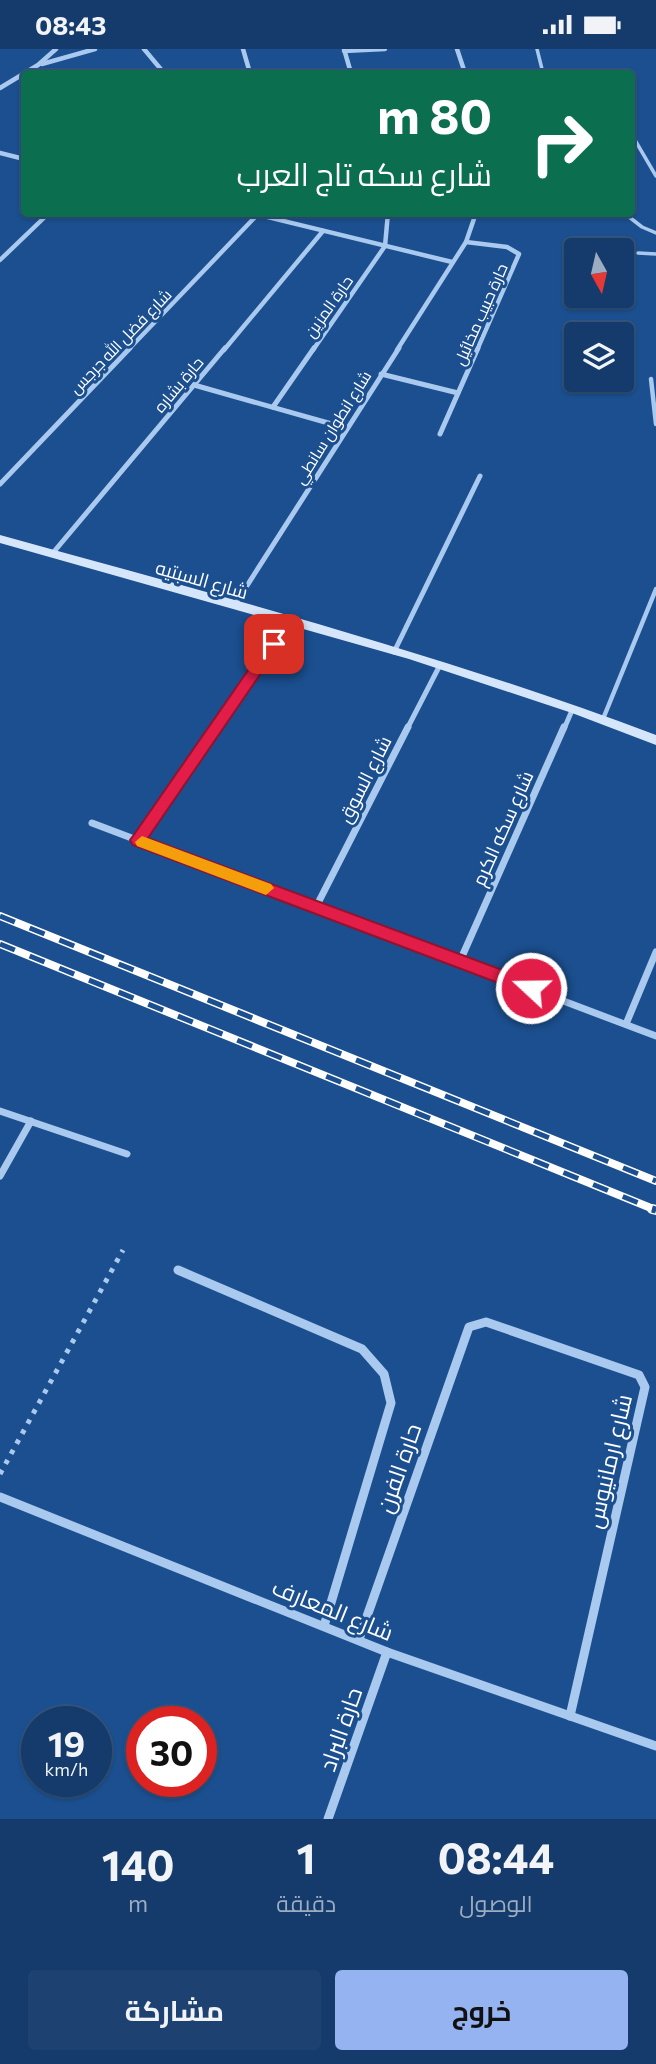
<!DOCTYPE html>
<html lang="ar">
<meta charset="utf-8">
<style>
body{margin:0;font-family:Commissioner,Cairo,sans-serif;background:#1d4271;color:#f1f3f6;direction:rtl;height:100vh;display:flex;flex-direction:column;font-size:26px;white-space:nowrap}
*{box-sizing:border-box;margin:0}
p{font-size:23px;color:#9dadc1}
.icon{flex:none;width:38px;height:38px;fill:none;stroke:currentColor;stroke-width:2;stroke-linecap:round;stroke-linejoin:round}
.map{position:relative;height:1770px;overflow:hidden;direction:ltr}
.sheet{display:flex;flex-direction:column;background:#143b6b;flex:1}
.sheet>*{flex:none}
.hud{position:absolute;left:21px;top:21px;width:614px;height:147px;border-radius:7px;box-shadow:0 2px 5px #0004,0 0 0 2px #33557e;direction:rtl;background:#0b6e4f;color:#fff;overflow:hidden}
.needle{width:46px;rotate:172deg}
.fabs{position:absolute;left:564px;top:189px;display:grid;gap:14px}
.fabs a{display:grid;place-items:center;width:70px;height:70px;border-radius:7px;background:#143b6b;box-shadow:0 2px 5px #0004,0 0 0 2px #33557e;font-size:35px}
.speed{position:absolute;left:21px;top:1657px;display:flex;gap:14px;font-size:35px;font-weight:700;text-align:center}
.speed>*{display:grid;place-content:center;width:91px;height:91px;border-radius:50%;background:#143b6b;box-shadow:0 2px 5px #0004,0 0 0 2px #33557e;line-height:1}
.speed small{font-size:18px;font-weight:400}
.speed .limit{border:10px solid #d22;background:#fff;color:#111}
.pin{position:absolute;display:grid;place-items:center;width:60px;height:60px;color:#fff;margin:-30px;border-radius:14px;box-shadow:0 4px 10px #0006}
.me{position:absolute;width:77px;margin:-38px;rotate:291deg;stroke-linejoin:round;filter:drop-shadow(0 0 5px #0008)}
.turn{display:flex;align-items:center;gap:24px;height:147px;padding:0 28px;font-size:32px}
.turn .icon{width:91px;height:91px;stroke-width:2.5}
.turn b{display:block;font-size:49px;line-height:60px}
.eta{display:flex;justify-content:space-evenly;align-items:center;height:119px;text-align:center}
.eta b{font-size:42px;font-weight:700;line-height:49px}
.action{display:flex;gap:14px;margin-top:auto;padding:14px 28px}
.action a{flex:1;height:80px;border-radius:7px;background:#95b2f1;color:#111;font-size:28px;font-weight:700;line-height:80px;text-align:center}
.action a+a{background:#1d4271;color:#f1f3f6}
.status{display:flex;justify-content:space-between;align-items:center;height:49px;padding:0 35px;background:#143b6b;direction:ltr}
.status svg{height:19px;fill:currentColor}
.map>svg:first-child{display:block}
</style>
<div class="status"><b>08:43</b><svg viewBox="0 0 49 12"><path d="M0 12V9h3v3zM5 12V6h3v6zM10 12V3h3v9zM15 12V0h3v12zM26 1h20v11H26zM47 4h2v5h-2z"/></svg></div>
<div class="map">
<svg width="656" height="1770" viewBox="0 0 656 1770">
<rect width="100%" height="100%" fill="#1b4f8f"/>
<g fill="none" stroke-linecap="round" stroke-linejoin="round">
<polyline stroke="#a9c9ee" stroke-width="5" stroke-dasharray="4.5 7" stroke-linecap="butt" points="0,1425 123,1201"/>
<g stroke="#a9c9ee" stroke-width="3.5">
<polyline points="537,0 543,24"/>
<polyline points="632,86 656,127"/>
<polyline points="624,164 642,178 656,184"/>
<polyline points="638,204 656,205"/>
</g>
<g stroke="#a9c9ee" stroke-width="4.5">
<polyline points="651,330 656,375"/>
<polyline points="603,670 656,540"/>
</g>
<g stroke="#a9c9ee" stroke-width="4.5">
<polyline points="144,0 164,24"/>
<polyline points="243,0 250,24"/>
<polyline points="344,0 351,24"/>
<polyline points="457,0 465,24"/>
<polyline points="344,2 385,0"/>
<polyline points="42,15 95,0"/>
<polyline points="0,39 38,16 56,0"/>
<polyline points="0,104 24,110"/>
<polyline points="251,164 452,213"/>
<polyline points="466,193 507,198 519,205 477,301"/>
<polyline points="0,211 49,164"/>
<polyline points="128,301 257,166"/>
<polyline points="224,301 323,182"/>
<polyline points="313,301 385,197 388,164"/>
<polyline points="397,301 466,193 476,164"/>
</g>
<g stroke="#a9c9ee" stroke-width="5">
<polyline points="381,325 458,344"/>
<polyline points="194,336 346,379"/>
<polyline points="273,358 314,299"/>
<polyline points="440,385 478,299"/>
<polyline points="0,435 130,299"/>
<polyline points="52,505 225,299"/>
<polyline points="234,557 399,299"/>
<polyline points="394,603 480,427"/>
<polyline points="215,680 289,573"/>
<polyline points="407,680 440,616"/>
<polyline points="564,680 573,659"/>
</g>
<g stroke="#a9c9ee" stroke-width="7">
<polyline points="92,774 656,987"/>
<polyline points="138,791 216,678"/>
<polyline points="316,858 408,678"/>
<polyline points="460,912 564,678"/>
<polyline points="626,975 656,903"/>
<polyline points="0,1062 127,1105"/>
<polyline points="0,1127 31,1072"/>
</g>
<g stroke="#a9c9ee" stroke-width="9">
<polyline points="178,1221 362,1300 384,1325 391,1354 324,1577"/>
<polyline points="0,1448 387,1603 656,1697"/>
<polyline points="359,1590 469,1278 486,1273 639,1326 645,1338 570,1667"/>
<polyline points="328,1770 387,1603"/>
</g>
<path fill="#d6e6fa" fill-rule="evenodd" d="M 0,486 C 221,547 441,605 656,686 L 656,696 L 572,664 L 409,610 L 0,494 Z"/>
<defs>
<g id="rail-far1">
<polyline points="0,867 656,1132"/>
<polyline points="0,895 656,1161"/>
</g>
<polyline id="rail" points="652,1160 656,1161"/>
</defs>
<use href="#rail-far1" stroke="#fff" stroke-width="8"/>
<use href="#rail" stroke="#fff" stroke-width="10"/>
<use href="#rail-far1" stroke="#1b4f8f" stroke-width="5" stroke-dasharray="16" stroke-linecap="butt"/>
<use href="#rail" stroke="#1b4f8f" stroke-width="7" stroke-dasharray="20" stroke-linecap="butt"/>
</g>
<polygon fill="#e11d48" stroke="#92132f" stroke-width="2" points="274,590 279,591 279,598 148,789 537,934 539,939 537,944 525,944 133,796 130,791 133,787 269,591"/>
<polygon fill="#f59e0b" points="142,787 271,835 274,839 266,846 137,797 135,793"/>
<g text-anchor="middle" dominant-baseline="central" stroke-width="6" stroke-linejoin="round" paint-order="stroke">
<g font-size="16" fill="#fff" stroke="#1b4f8f">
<text transform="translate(328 257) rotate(-55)">حارة المزين</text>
<text transform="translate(480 265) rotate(-66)">حارة حبيب مخائيل</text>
<text transform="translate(120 292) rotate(-46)">شارع فضل الله جرجس</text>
<text transform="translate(178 335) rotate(-50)">حارة بشاره</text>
<text transform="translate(332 378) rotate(-58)">شارع انطوان سانطي</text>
</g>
<g font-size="19" fill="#fff" stroke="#1b4f8f">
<text transform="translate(202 530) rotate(16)">شارع السبتيه</text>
<text transform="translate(364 730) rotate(-63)">شارع السوق</text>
<text transform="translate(502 779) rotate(-66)">شارع سكه الكرم</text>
</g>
<g font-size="23" fill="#fff" stroke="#1b4f8f">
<text transform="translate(608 1412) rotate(-77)">شارع ارمانيوس</text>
<text transform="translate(398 1419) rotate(-71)">حارة الفرن</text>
<text transform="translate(333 1560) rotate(22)">شارع المعارف</text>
<text transform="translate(340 1680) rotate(-71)">حارة البراد</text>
</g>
</g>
</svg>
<div class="fabs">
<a><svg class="needle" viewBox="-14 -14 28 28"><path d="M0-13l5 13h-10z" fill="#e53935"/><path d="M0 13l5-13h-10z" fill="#9dadc1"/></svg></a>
<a><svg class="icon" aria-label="layers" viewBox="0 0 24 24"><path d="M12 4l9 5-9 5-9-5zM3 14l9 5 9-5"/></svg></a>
</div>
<div class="speed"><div>19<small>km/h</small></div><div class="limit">30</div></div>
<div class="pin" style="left:274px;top:595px;background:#d93025"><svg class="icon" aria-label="arrive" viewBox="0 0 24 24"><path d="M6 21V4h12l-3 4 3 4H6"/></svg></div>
<svg class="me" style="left:531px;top:939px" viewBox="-20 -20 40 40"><circle r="17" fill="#e11d48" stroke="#fff" stroke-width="3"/><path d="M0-11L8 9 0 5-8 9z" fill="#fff"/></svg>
<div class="hud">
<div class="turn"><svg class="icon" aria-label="right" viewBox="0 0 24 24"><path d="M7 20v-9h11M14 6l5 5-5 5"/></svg><div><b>80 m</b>شارع سكه تاج العرب</div></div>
</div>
</div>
<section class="sheet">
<div class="eta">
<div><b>08:44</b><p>الوصول</p></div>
<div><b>1</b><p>دقيقة</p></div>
<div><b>140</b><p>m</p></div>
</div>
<div class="action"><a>خروج</a><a>مشاركة</a></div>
</section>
